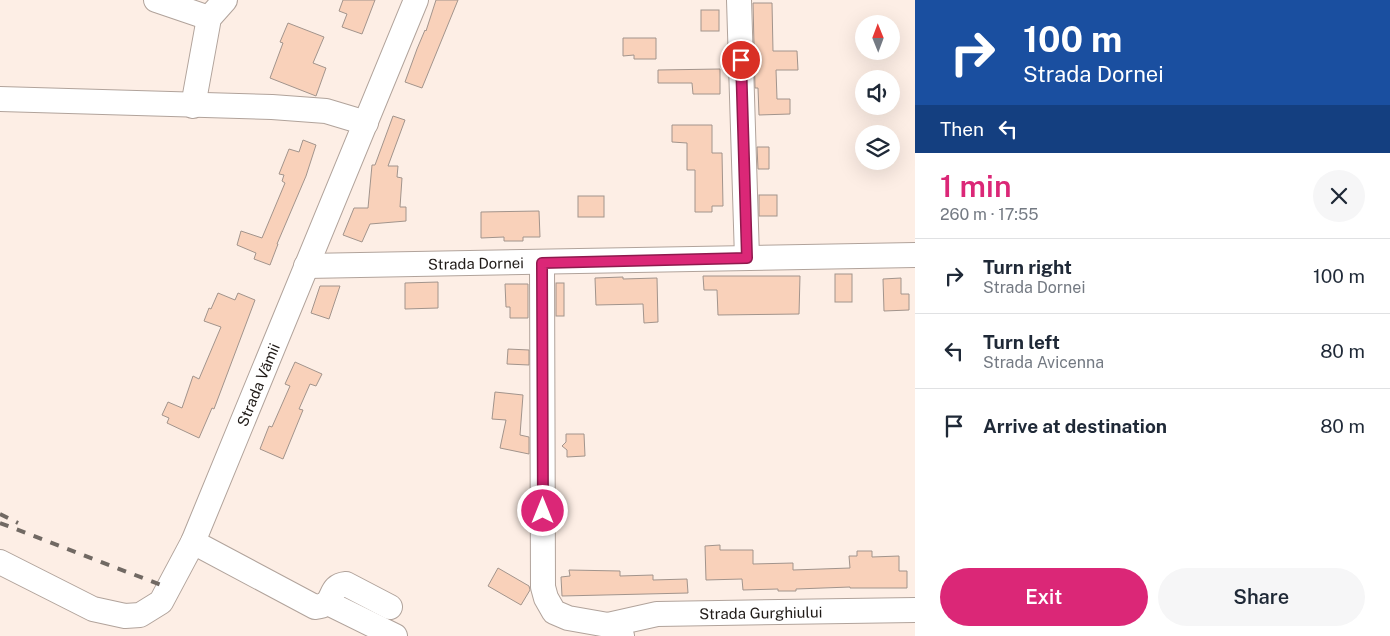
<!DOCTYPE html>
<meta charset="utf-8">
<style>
body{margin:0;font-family:"Public Sans",sans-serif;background:#f6f6f7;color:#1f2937;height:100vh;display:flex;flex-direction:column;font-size:19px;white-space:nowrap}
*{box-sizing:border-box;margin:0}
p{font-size:16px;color:#747a83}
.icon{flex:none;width:28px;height:28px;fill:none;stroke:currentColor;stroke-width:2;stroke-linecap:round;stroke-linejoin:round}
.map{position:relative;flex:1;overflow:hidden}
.drawer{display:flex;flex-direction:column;background:#fff;width:475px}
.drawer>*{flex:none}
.banner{background:#1a4fa0;color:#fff;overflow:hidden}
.needle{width:32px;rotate:359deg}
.controls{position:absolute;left:855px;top:15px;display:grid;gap:10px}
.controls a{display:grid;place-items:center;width:45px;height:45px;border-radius:50%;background:#fff;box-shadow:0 5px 20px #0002;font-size:25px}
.pin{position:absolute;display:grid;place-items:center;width:42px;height:42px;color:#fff;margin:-21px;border:2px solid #fff;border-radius:50%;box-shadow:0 1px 5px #0007}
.me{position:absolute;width:55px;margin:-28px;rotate:0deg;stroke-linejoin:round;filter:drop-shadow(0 0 4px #0008)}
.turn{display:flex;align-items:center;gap:18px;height:105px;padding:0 25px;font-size:22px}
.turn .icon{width:65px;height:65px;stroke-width:2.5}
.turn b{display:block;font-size:35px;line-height:42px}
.then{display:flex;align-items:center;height:48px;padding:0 25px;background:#0003;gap:10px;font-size:19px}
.round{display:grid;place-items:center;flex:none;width:52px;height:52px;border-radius:26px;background:#f6f6f7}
.summary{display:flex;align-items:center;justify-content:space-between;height:85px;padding:0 25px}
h1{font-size:30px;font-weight:600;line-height:38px;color:#db2777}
.action{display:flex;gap:10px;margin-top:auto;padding:10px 25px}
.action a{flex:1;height:58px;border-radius:30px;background:#db2777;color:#fff;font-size:20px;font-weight:600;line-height:58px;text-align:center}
.action a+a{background:#f6f6f7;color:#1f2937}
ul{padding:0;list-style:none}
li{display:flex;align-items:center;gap:15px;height:75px;padding:0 25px;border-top:1px solid #e0e1e3}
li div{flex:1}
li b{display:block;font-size:19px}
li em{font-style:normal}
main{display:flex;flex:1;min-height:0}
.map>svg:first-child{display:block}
</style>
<main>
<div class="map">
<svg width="915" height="636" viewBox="0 0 915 636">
<rect width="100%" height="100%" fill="#fdeee5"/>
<g fill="#f9d1ba" stroke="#a2948c">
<polygon points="343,0 375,0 362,34 342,27 347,14 339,11"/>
<polygon points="436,0 458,0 422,88 405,82 417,49 425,30 426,31"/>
<polygon points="753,3 772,3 773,51 797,51 798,70 776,70 777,99 790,99 790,114 759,115 758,88 755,88"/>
<rect x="701" y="10" width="18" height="21"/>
<polygon points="288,23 324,37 313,63 326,68 316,96 270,78 283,43 280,42"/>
<polygon points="623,38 656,38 656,59 634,59 634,55 623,56"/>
<polygon points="720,69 720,94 693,94 692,83 658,83 658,70"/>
<polygon points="393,116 405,120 388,166 398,166 397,177 402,178 400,207 406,207 406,221 370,224 362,242 343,235 354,208 368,208 372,165 375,165"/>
<polygon points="672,125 712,125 712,153 722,153 723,206 712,206 712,212 695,212 695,170 687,170 687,143 672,142"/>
<polygon points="303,140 316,145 306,176 277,244 278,244 270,265 254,259 256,253 237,245 241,231 262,238 285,183 282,181 284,175 279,174 289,149 299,152"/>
<polygon points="757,147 769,147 769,169 758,169"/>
<rect x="759" y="195" width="18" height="21"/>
<rect x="578" y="196" width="26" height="21"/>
<polygon points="539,211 540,237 523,237 523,241 504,241 504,237 481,238 481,212"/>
<rect x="835" y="274" width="17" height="28"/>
<polygon points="703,276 800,276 799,314 718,315 717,290 704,290"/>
<polygon points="623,277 623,279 657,278 658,322 644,323 643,304 596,305 595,278"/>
<polygon points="901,278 901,294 909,294 909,310 884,311 883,279"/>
<polygon points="438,282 438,308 405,309 405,283"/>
<rect x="556" y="283" width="8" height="33"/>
<polygon points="505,284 528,284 528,318 510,318 510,307 506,307"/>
<polygon points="320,286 340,286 329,319 311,313"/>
<polygon points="218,293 235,300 238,293 255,300 214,409 212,408 199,438 167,423 169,418 162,415 168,402 182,408 193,376 199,379 221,327 204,321 209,308 211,309"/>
<polygon points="508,349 529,350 529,365 507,364"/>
<polygon points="295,362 322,374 316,386 310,384 299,409 303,410 283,459 260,449 269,426 272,427 290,386 285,384"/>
<polygon points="495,392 523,395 520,435 529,437 529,454 500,448 506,420 492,419"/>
<polygon points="566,434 584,434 585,456 567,457 567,450 562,446 566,442"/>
<polygon points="720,545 720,550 753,550 753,564 793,563 793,570 850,568 849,556 857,556 857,551 872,551 872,557 899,556 899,571 907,571 907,588 850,588 850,587 796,589 796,591 778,591 778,589 743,590 742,579 706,580 705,546"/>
<polygon points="498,568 529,586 530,590 521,605 488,586"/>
<polygon points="569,570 620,571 620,576 653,575 653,580 687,579 688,593 562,596 561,577 570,576"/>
</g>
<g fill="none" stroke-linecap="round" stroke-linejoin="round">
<defs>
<g id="minor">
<polyline points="156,0 209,18"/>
<polyline points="739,0 747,258"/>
<polyline points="0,99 272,107 326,111 366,123"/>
<polyline points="193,106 209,18 225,0"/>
<polyline points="542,263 543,587 546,598 554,612 568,618 608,625 622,636"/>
<path id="s1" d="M 306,266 L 915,255"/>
<path d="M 193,542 L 315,607 C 338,605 326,586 346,584 L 390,607"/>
<path id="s2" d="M 0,562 L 93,609 L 125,616 L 140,615 L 161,602 L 193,542 L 416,0"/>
<polyline points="328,603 395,636"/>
<path id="s3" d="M 608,625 L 657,614 L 915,610"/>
</g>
</defs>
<use href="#minor" stroke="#b1a39b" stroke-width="26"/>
<use href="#minor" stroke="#fff" stroke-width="24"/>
<g stroke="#716963" stroke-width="4" stroke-dasharray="9 9" stroke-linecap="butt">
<polyline points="0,514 18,523"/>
<polyline points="0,523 161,585"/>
</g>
</g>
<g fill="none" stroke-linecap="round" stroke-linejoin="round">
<defs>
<polyline id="route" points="543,511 542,263 747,258 741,60"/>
</defs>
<use href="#route" stroke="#8e194d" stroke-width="12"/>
<use href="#route" stroke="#db2777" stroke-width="9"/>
</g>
<g text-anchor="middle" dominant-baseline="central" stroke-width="4" stroke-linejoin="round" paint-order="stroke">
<g font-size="15" fill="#1f1a17" stroke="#fff">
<text stroke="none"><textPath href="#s1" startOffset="170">Strada Dornei</textPath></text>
<text stroke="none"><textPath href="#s2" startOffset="415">Strada Vămii</textPath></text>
<text stroke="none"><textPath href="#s3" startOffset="154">Strada Gurghiului</textPath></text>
</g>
</g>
</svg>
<div class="controls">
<a><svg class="needle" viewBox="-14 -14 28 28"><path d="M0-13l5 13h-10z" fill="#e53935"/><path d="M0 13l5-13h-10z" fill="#747a83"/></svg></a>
<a><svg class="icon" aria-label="sound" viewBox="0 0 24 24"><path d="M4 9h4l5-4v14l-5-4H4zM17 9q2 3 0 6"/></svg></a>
<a><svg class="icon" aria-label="layers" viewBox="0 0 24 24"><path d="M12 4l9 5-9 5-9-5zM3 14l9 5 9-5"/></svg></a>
</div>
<div class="pin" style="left:741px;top:60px;background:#d93025"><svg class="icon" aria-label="arrive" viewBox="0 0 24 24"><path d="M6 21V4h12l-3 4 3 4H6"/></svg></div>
<svg class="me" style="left:543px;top:511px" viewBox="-20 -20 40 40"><circle r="17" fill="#db2777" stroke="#fff" stroke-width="3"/><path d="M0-11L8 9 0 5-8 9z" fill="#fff"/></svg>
</div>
<section class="drawer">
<div class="banner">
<div class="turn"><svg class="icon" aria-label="right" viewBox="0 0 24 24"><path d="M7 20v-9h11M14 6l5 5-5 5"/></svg><div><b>100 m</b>Strada Dornei</div></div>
<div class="then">Then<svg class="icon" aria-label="left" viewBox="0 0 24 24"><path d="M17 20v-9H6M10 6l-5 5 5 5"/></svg></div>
</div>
<div class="summary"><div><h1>1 min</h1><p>260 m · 17:55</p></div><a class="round"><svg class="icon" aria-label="close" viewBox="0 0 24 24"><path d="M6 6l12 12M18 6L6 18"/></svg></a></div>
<ul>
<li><svg class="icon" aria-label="right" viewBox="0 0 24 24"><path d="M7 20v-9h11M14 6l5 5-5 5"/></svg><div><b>Turn right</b><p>Strada Dornei</p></div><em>100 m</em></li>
<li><svg class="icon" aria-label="left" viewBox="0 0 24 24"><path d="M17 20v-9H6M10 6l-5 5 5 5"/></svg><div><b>Turn left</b><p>Strada Avicenna</p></div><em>80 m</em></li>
<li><svg class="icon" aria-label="arrive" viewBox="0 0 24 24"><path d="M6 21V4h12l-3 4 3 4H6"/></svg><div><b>Arrive at destination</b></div><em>80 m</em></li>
</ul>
<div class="action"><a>Exit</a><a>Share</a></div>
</section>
</main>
